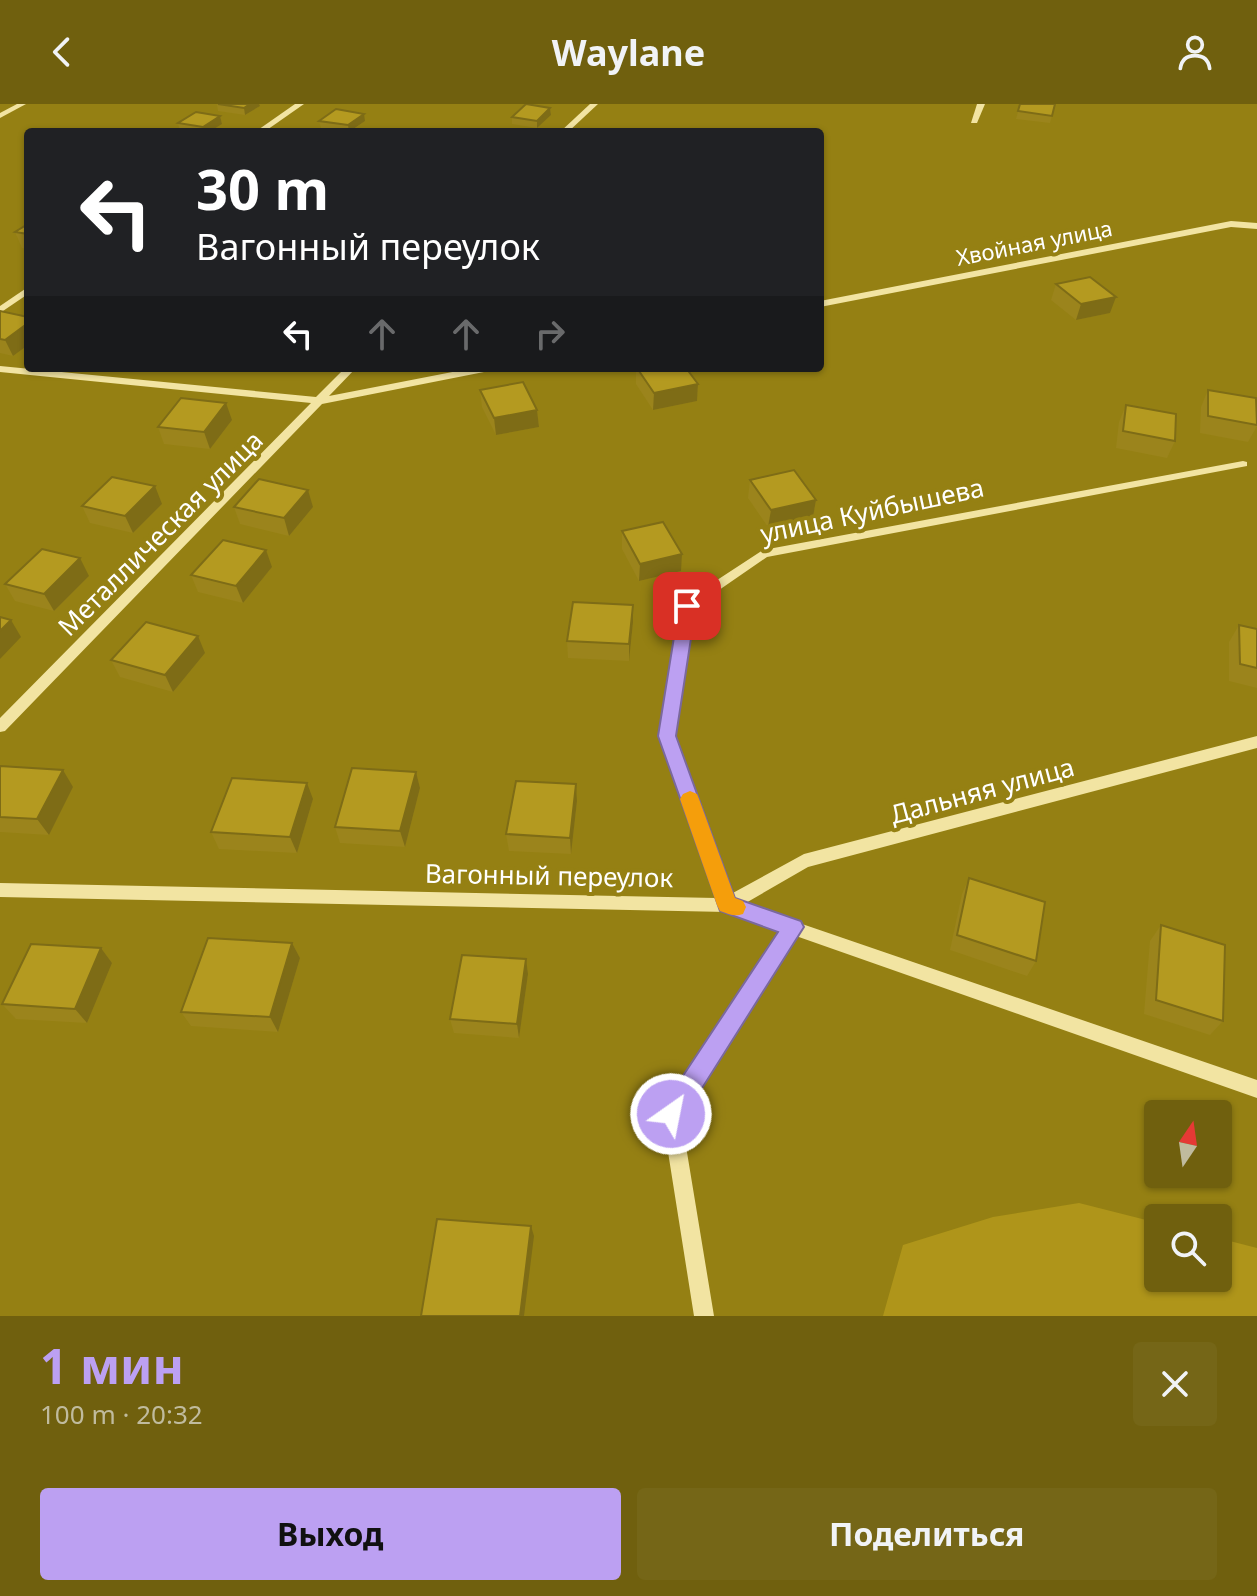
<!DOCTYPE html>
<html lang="ru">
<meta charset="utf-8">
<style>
body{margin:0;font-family:"Noto Sans",sans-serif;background:#756617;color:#f1f3f6;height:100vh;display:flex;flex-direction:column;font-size:30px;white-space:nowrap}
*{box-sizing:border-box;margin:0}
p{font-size:26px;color:#c0bb9e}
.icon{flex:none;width:44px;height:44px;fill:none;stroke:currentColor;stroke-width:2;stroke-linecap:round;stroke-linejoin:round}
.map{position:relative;height:1212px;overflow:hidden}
.sheet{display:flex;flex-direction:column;background:#70600e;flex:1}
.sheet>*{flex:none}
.hud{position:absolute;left:24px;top:24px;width:800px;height:244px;border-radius:8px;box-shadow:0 2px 6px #0004;background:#202124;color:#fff;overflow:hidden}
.needle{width:52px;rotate:13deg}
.controls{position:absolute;left:1144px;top:996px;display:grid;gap:16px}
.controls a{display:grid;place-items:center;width:88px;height:88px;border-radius:8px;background:#70600e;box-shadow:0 2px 6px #0004;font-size:40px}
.pin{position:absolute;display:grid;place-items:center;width:68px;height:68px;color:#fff;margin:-34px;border-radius:16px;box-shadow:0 4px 12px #0006}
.me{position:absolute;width:88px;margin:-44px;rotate:33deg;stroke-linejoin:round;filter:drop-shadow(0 0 6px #0008)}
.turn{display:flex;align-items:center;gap:28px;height:168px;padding:0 40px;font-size:36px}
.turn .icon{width:104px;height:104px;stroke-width:2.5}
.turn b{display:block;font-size:56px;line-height:68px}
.lanes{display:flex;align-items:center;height:76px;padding:0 40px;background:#0003;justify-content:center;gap:40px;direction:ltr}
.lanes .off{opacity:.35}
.round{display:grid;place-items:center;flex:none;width:84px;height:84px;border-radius:8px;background:#756617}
.overview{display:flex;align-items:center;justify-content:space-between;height:136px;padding:0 40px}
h1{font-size:48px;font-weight:700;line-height:60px;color:#bca0f2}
.button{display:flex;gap:16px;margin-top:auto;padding:16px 40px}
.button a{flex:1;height:92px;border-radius:8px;background:#bca0f2;color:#111;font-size:32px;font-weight:700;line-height:92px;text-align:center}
.button a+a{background:#756617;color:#f1f3f6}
header{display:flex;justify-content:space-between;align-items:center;height:104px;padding:0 40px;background:#70600e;font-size:36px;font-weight:700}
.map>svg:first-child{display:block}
</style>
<header><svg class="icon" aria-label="back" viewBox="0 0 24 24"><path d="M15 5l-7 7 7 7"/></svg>Waylane<svg class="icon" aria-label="person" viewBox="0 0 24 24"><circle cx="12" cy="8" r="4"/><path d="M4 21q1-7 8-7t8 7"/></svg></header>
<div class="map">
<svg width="1257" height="1212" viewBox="0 0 1257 1212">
<rect width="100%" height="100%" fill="#958013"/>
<polygon fill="#af951a" points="1079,1099 1158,1119 1158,1174 1218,1174 1218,1134 1257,1144 1257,1212 883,1212 903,1141 993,1113"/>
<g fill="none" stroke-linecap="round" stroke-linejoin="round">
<g fill="#f2e4a2" fill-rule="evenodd">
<polygon points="17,0 26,0 0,14 0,9"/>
<polygon points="295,0 304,0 264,28 255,28"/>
<polygon points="590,0 598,0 568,28 560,28"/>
<polygon points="977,0 985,0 977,19 971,19"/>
<polygon points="1231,117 1257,119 1257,125 1231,123 820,203 820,197"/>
<polygon points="28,183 28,190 0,209 0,202"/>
<polygon points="0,262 316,293 345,264 356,264 329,292 473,264 494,264 489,267 322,300 5,627 0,628 0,614 311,299 0,268"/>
<polygon points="1243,357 1247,358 1247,362 767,453 693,504 674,632 731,790 804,750 1257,632 1257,644 808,763 744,800 1257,976 1257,994 796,832 681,1012 714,1212 694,1212 662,1010 781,827 727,808 0,793 0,779 716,794 660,632 682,499 763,446"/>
</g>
</g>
<g fill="#9b841c">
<polygon points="217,0 260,2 245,11 218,7"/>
<polygon points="1020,0 1055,0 1050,19 1016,15"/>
<polygon points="550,4 551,11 537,24 512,20 512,13"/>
<polygon points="220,12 222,20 209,28 180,27 178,19"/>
<polygon points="319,17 365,17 350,28 344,28 321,24"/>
<polygon points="28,120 28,145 22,144 15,128"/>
<polygon points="1056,180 1110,209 1076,216 1051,196"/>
<polygon points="0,207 28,213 28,241 13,252 0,249"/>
<polygon points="636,264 686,264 698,280 697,297 653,306 636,280"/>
<polygon points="480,286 537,306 539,323 496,331 482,303"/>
<polygon points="1208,286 1257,322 1248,338 1200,329 1201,303"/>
<polygon points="1126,301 1175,337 1167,354 1116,344 1119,318"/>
<polygon points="232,316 210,345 164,340 158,323"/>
<polygon points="750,376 816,396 813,413 768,423 748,394"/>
<polygon points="162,400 133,429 90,419 82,402"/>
<polygon points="234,403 313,403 289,432 240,420"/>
<polygon points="622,427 681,467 639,477 622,445"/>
<polygon points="272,463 243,499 198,488 191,471"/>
<polygon points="89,472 54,507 15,497 5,480"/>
<polygon points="633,501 633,518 629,557 568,554 567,537"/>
<polygon points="1239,521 1257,525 1257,584 1229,577 1229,538"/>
<polygon points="205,549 173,588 120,573 111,556"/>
<polygon points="0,662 73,683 49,731 0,728"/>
<polygon points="416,668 420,684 405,743 340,739 335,723"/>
<polygon points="313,695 297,749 219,745 211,728"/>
<polygon points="577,697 571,750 509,747 506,730"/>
<polygon points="969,774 1036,857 1027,872 950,846 962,790"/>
<polygon points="1161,821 1223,917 1210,931 1144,910 1150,837"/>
<polygon points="292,839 300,854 278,928 191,922 181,908"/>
<polygon points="101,844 112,859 87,919 16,915 2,900"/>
<polygon points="526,855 528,870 519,934 454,929 450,915"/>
</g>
<g fill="#7e6c16">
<polygon points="250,0 259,0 260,2 245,11 244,4"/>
<polygon points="550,4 551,11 537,24 537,17"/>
<polygon points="364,10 365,17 349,28 348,21"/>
<polygon points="220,12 222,20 209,28 204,28 203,23"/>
<polygon points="1116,193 1110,209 1076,216 1081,200"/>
<polygon points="28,219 28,241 13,252 5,236"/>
<polygon points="698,280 697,297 653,306 654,289"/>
<polygon points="226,299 232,316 210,345 204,328"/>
<polygon points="537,306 539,323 496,331 494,314"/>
<polygon points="155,382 162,400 133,429 125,412"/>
<polygon points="308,386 313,403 289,432 284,414"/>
<polygon points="816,396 813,413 768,423 771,406"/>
<polygon points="266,446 272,463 243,499 236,482"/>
<polygon points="682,450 681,467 639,477 640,460"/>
<polygon points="80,454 89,472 54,507 44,490"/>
<polygon points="633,501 633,518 629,557 629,540"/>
<polygon points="11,516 21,533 0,555 0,527"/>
<polygon points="198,532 205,549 173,588 165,571"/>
<polygon points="63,666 73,683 49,731 37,715"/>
<polygon points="416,668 420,684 405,743 400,727"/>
<polygon points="307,679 313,695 297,749 290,733"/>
<polygon points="576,680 577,697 571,750 570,734"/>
<polygon points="292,839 300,854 278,928 270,913"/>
<polygon points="101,844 112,859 87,919 75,905"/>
<polygon points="526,855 528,870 519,934 517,920"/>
<polygon points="531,1122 534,1132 524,1212 520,1212"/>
</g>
<g fill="#b49a20" stroke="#7e6c16" stroke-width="2">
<polygon points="218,0 250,0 244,4"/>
<polygon points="526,0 550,4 537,17 512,13"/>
<polygon points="1020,0 1055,0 1052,12 1018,7"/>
<polygon points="336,5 364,10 348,21 319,17"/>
<polygon points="196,8 220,12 203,23 178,19"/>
<polygon points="28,120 28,130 15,128"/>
<polygon points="1090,173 1116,193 1081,200 1056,180"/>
<polygon points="0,207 28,213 28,219 5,236 0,235"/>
<polygon points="637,264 686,264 698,280 654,289"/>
<polygon points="523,278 537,306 494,314 480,286"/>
<polygon points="1208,286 1256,294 1257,321 1208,312"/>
<polygon points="181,294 226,299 204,328 158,323"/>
<polygon points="1126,301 1176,310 1175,337 1123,327"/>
<polygon points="794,366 816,396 771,406 750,376"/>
<polygon points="112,373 155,382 125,412 82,402"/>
<polygon points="259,375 308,386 284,414 234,403"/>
<polygon points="663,418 682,450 640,460 622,427"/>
<polygon points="223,436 266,446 236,482 191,471"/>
<polygon points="42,445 80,454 44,490 5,480"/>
<polygon points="573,498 633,501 629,540 567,537"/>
<polygon points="0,513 11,516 0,527"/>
<polygon points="146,518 198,532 165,571 111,556"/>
<polygon points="1239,521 1257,525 1257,564 1240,560"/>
<polygon points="0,662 63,666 37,715 0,713"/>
<polygon points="352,664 416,668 400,727 335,723"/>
<polygon points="232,674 307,679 290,733 211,728"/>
<polygon points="516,677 576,680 570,734 506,730"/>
<polygon points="969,774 1045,798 1036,857 957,831"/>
<polygon points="1161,821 1225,841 1223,917 1156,896"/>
<polygon points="208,834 292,839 270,913 181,908"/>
<polygon points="31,840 101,844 75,905 2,900"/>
<polygon points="462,851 526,855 517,920 450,915"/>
<polygon points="437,1115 531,1122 520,1212 421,1212"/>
</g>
<polygon fill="#bca0f2" stroke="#7a689d" stroke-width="2" points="687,497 696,502 676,632 735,794 801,817 804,823 680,1019 671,1022 663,1019 659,1010 663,1002 778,828 720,807 658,632 679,502"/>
<path fill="#f59e0b" d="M 690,687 L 697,690 L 699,695 L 735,794 L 743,797 L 746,803 L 743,810 C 734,813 729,810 720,807 L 717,801 L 680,695 L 683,690 Z"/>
<g text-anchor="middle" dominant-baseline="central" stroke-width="8" stroke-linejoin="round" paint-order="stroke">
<g font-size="22" fill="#fff" stroke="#958013">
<text transform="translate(1034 138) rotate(-11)">Хвойная улица</text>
</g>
<g font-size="26" fill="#fff" stroke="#958013">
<text transform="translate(872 406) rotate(-12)">улица Куйбышева</text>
<text transform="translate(160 429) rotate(-45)">Металлическая улица</text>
<text transform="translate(982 686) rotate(-15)">Дальняя улица</text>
<text transform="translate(549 771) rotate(1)">Вагонный переулок</text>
</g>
</g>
</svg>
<div class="controls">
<a><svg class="needle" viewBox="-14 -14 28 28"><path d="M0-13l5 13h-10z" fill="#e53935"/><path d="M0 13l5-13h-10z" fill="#c0bb9e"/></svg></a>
<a><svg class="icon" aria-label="search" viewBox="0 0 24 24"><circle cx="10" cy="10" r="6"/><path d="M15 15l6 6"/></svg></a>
</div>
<div class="pin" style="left:687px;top:502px;background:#d93025"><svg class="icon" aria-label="arrive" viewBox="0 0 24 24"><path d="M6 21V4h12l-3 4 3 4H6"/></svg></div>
<svg class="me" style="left:671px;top:1010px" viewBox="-20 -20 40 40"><circle r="17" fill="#bca0f2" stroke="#fff" stroke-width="3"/><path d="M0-11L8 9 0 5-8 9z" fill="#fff"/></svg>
<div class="hud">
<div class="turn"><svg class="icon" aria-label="left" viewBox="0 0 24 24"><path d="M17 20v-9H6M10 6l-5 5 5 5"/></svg><div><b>30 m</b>Вагонный переулок</div></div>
<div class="lanes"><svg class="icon" aria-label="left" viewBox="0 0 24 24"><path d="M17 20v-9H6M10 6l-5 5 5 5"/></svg><svg class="icon off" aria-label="ahead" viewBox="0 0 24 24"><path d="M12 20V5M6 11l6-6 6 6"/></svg><svg class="icon off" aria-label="ahead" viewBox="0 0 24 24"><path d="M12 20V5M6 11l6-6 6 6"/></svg><svg class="icon off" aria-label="right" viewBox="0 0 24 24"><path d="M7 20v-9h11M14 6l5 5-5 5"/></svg></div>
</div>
</div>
<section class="sheet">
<div class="overview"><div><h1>1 мин</h1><p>100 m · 20:32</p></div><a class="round"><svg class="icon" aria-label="close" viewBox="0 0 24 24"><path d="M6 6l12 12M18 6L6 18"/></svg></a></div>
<div class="button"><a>Выход</a><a>Поделиться</a></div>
</section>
